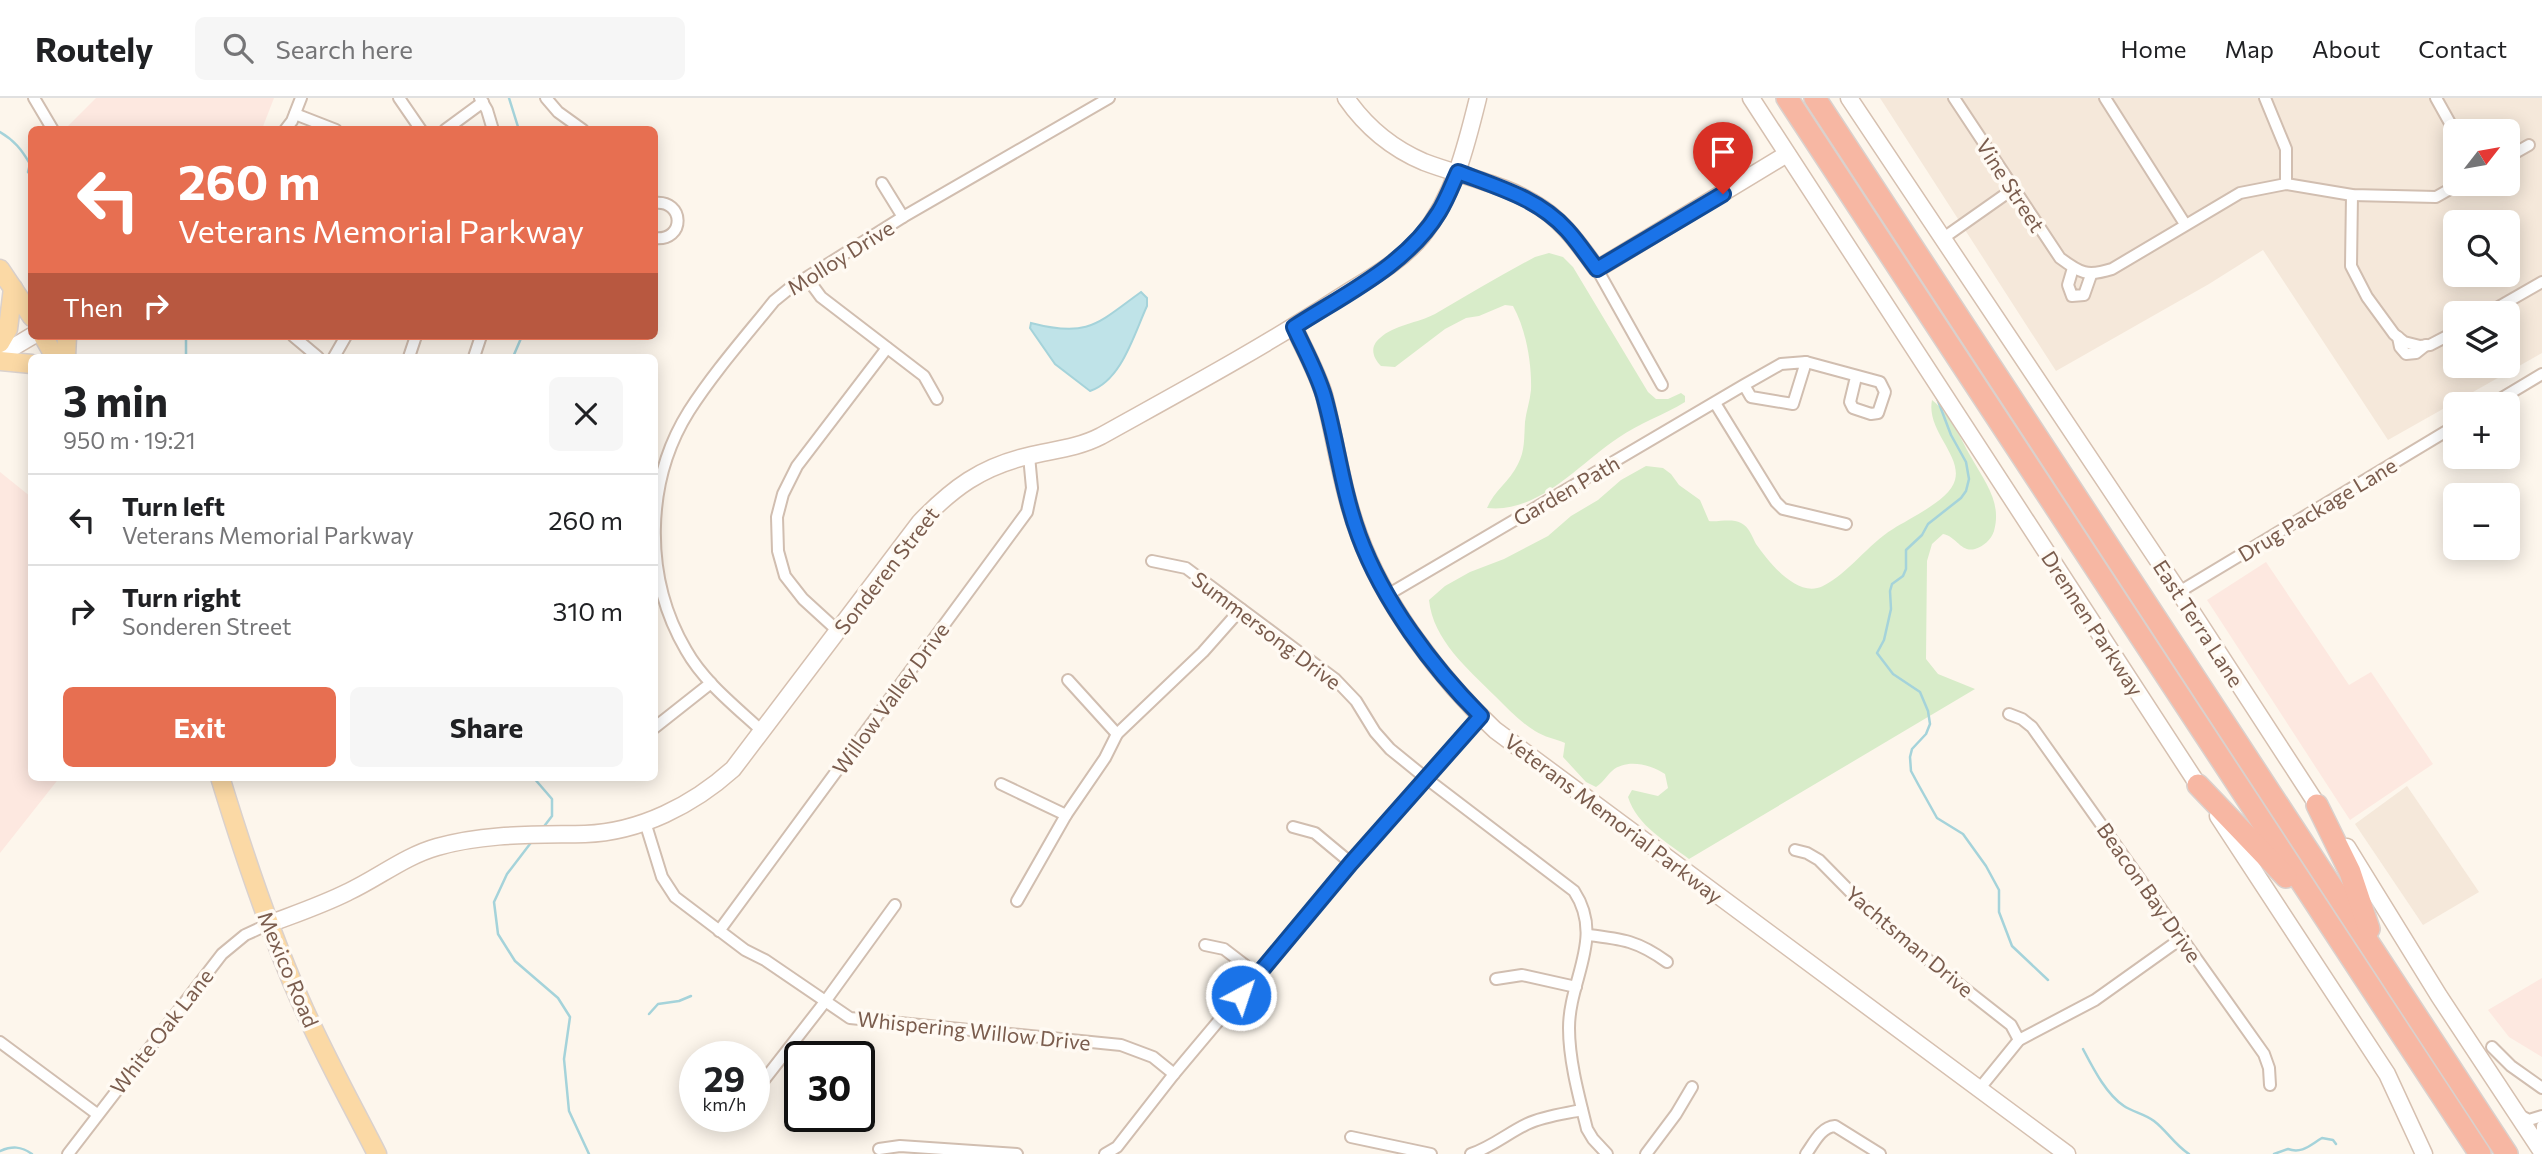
<!DOCTYPE html>
<meta charset="utf-8">
<style>
body{margin:0;font-family:Commissioner,sans-serif;background:#f6f6f6;color:#202124;height:100vh;display:flex;flex-direction:column;font-size:26px;white-space:nowrap}
*{box-sizing:border-box;margin:0}
p{font-size:23px;color:#757577}
.icon{flex:none;width:38px;height:38px;fill:none;stroke:currentColor;stroke-width:2;stroke-linecap:round;stroke-linejoin:round}
.map{position:relative;flex:1;overflow:hidden}
.drawer{position:absolute;left:28px;top:256px;width:630px;height:427px;display:flex;flex-direction:column;background:#fff;border-radius:10px;box-shadow:0 4px 18px #0003}
.drawer>*{flex:none}
.top-card{position:absolute;left:28px;top:28px;width:630px;height:214px;border-radius:10px;box-shadow:0 4px 18px #0003;background:#e76f51;color:#fff;overflow:hidden}
.needle{width:46px;rotate:59deg}
.tools{position:absolute;left:2443px;top:21px;display:grid;gap:14px}
.tools a{display:grid;place-items:center;width:77px;height:77px;border-radius:10px;background:#fff;box-shadow:0 4px 18px #0003;font-size:35px}
.speed{position:absolute;left:679px;top:943px;display:flex;gap:14px;font-size:35px;font-weight:700;text-align:center}
.speed>*{display:grid;place-content:center;width:91px;height:91px;border-radius:50%;background:#fff;box-shadow:0 4px 18px #0003;line-height:1}
.speed small{font-size:18px;font-weight:400}
.speed .limit{border:4px solid #111;border-radius:10px;background:#fff;color:#111}
.pin{position:absolute;display:grid;place-items:center;width:60px;height:60px;color:#fff;margin:-72px -30px;border-radius:50% 50% 50% 0;rotate:-45deg;box-shadow:0 0 7px #0007}
.pin .icon{rotate:45deg}
.me{position:absolute;width:77px;margin:-38px;rotate:40deg;stroke-linejoin:round;filter:drop-shadow(0 0 5px #0008)}
.turn{display:flex;align-items:center;gap:24px;height:147px;padding:0 35px;font-size:32px}
.turn .icon{width:91px;height:91px;stroke-width:2.5}
.turn b{display:block;font-size:49px;line-height:60px}
.then{display:flex;align-items:center;height:66px;padding:0 35px;background:#0003;gap:14px;font-size:26px}
.round{display:grid;place-items:center;flex:none;width:74px;height:74px;border-radius:10px;background:#f6f6f6}
.summary{display:flex;align-items:center;justify-content:space-between;height:119px;padding:0 35px}
h1{font-size:42px;font-weight:700;line-height:52px}
.primary-button{display:flex;gap:14px;margin-top:auto;padding:14px 35px}
.primary-button a{flex:1;height:80px;border-radius:10px;background:#e76f51;color:#fff;font-size:28px;font-weight:700;line-height:80px;text-align:center}
.primary-button a+a{background:#f6f6f6;color:#202124}
ul{padding:0;list-style:none}
li{display:flex;align-items:center;gap:21px;height:91px;padding:0 35px;border-top:2px solid #e0e0e0}
li div{flex:1}
li b{display:block;font-size:26px}
li em{font-style:normal}
header{display:flex;align-items:center;gap:42px;box-sizing:border-box;height:98px;padding:0 35px;background:#fff;border-bottom:2px solid #e0e0e0}
header strong{font-size:33px}
nav{display:flex;gap:38px;margin-inline-start:auto;font-size:24px}
.search{width:490px;height:63px;background:#f6f6f6;display:flex;align-items:center;gap:18px;box-sizing:border-box;padding:0 24px;border-radius:10px;color:#757577;font-size:26px}
.map>svg:first-child{display:block}
</style>
<header>
<strong>Routely</strong>
<div class="search"><svg class="icon" aria-label="search" viewBox="0 0 24 24"><circle cx="10" cy="10" r="6"/><path d="M15 15l6 6"/></svg>Search here</div>
<nav><a>Home</a><a>Map</a><a>About</a><a>Contact</a></nav>
</header>
<div class="map">
<svg width="2542" height="1056" viewBox="0 0 2542 1056">
<rect width="100%" height="100%" fill="#fdf6ec"/>
<g fill="#f5e8da" fill-rule="evenodd">
<path d="M 1880,0 L 2542,0 L 2542,255 L 2388,342 L 2263,152 L 2209,186 L 2056,273 ZM 2455,33 L 2508,33 L 2508,86 L 2455,86 ZM 2455,124 L 2508,124 L 2508,177 L 2455,177 ZM 2455,215 L 2508,215 L 2508,268 L 2455,268 Z"/>
<polygon points="2407,688 2479,794 2423,827 2355,726"/>
</g>
<g fill="#fde8e0">
<polygon points="96,0 274,0 262,31 65,31"/>
<polygon points="0,374 31,399 32,679 60,679 0,755"/>
<polygon points="2266,464 2349,587 2371,574 2433,666 2350,722 2207,502"/>
<polygon points="2542,880 2542,959 2509,939 2488,912"/>
</g>
<g fill="#d8ecc9">
<path d="M 1549,155 L 1563,159 L 1573,169 L 1648,294 L 1656,301 L 1668,301 L 1681,295 L 1685,298 L 1685,304 C 1664,317 1639,325 1618,340 C 1579,366 1538,416 1487,410 C 1494,393 1510,383 1518,366 C 1525,353 1524,340 1525,324 C 1526,314 1530,303 1531,292 C 1532,266 1526,231 1513,208 L 1505,207 L 1479,218 L 1466,220 L 1445,231 L 1395,269 L 1381,268 C 1373,260 1369,249 1380,240 C 1394,227 1418,225 1435,216 C 1468,197 1501,177 1535,159 Z"/>
<path d="M 1932,302 C 1952,318 1959,338 1971,359 C 1985,384 2002,404 1994,433 C 1991,442 1984,448 1975,451 C 1961,455 1956,438 1943,436 L 1932,446 L 1927,463 L 1926,561 L 1938,576 L 1975,591 L 1689,761 C 1667,744 1637,728 1628,699 L 1632,692 L 1658,698 L 1668,690 L 1665,676 C 1651,667 1627,660 1612,673 C 1606,678 1604,684 1596,689 L 1586,684 L 1563,659 L 1565,645 C 1556,641 1544,639 1535,633 C 1520,624 1507,610 1495,598 C 1468,571 1433,542 1429,502 L 1445,488 L 1470,474 L 1504,461 L 1548,438 L 1571,418 L 1598,402 L 1621,382 L 1646,368 L 1663,370 L 1671,376 L 1679,387 L 1700,402 L 1709,423 C 1719,424 1732,420 1741,425 C 1749,429 1752,438 1756,446 C 1769,464 1797,501 1823,488 C 1850,474 1867,447 1893,431 C 1910,420 1950,402 1955,382 C 1962,357 1926,332 1932,302 Z"/>
</g>
<path fill="#bfe3e8" stroke="#a5d3da" stroke-width="2" d="M 1141,194 L 1147,200 L 1147,208 C 1134,236 1122,282 1090,293 L 1055,266 L 1030,230 L 1031,225 C 1088,240 1097,226 1141,194 Z"/>
<g fill="none" stroke-linecap="round" stroke-linejoin="round">
<g stroke="#a5d3da" stroke-width="2.5">
<polyline points="509,0 519,32"/>
<path d="M 0,34 C 14,42 22,52 30,66 L 28,74 L 32,79"/>
<polyline points="186,238 186,259"/>
<polyline points="513,259 522,238"/>
<polyline points="1935,295 1951,337 1966,364 1969,381 1966,393 1961,400 1928,426 1922,437 1906,452 1906,471 1903,478 1892,486 1890,493 1891,511 1884,542 1877,555 1893,576 1920,594 1928,613 1930,626 1926,636 1912,651 1910,659 1911,673 1918,686 1937,720 1963,736 1986,768 1999,792 1999,814 2012,848 2048,882"/>
<polyline points="533,679 552,701 552,718 542,731"/>
<polyline points="533,742 507,776 494,804 498,836 515,863 558,900 570,919 564,961 569,1013 589,1056"/>
<polyline points="649,916 658,906 679,903 691,898"/>
<path d="M 2083,951 C 2093,970 2106,996 2124,1008 C 2133,1014 2145,1016 2154,1023 C 2167,1033 2175,1047 2189,1056"/>
<path d="M 0,1053 C 12,1048 21,1048 32,1056"/>
<path d="M 2274,1056 L 2288,1051 C 2302,1056 2310,1047 2322,1040 L 2333,1042 L 2336,1046"/>
</g>
<defs>
<g id="street">
<polyline points="34,0 53,32"/>
<polyline points="399,0 421,32"/>
<polyline points="480,0 487,12 493,32"/>
<polyline points="546,0 558,14 583,32"/>
<path d="M 1954,0 L 2060,160 C 2080,175 2087,179 2112,171 L 2240,95 L 2286,86 L 2352,97 L 2436,99 L 2459,86"/>
<polyline points="2105,0 2185,126"/>
<polyline points="2265,0 2286,51 2286,86"/>
<polyline points="2436,0 2455,34"/>
<polyline points="295,16 336,32"/>
<polyline points="285,32 292,23 301,0"/>
<polyline points="445,32 483,4"/>
<polyline points="2508,59 2529,47"/>
<polyline points="882,85 903,119"/>
<polyline points="2352,97 2351,168 2367,199 2394,236 2404,244 2420,248 2430,247 2455,234"/>
<path d="M 654,105 C 685,101 686,144 654,140"/>
<polyline points="1942,141 2013,91"/>
<polyline points="2073,170 2068,187 2072,198 2084,197 2091,177"/>
<polyline points="1597,171 1662,287"/>
<polyline points="807,180 821,199 924,278 937,301"/>
<polyline points="2488,215 2542,184"/>
<polyline points="293,238 318,259"/>
<polyline points="2398,239 2400,249 2406,256 2416,255 2426,247"/>
<polyline points="334,259 346,238"/>
<polyline points="409,259 416,238"/>
<polyline points="474,259 481,238"/>
<polyline points="1806,264 1880,284 1885,294 1878,315 1871,316 1853,310 1850,304 1856,279"/>
<polyline points="1715,305 1776,404 1783,411 1846,426"/>
<polyline points="2492,306 2542,276"/>
<path d="M 1152,463 L 1186,470 L 1335,581 L 1356,603 L 1375,634 L 1390,651 L 1427,681 L 1574,793 C 1605,840 1569,881 1569,930 C 1569,963 1579,999 1587,1031 L 1593,1041 L 1607,1056"/>
<polyline points="2179,494 2455,328"/>
<polyline points="1389,496 1744,287 1781,266 1806,264 1793,306 1751,299 1744,287"/>
<polyline points="838,533 803,501 785,478 778,453 777,419 783,396 797,368 887,250"/>
<polyline points="1068,582 1117,636"/>
<polyline points="2009,616 2022,621 2032,629 2264,956 2269,970 2270,987"/>
<polyline points="654,630 711,585"/>
<path d="M 762,633 C 735,608 704,584 686,552 C 643,479 645,383 689,313 C 714,274 745,239 774,203 L 790,190 L 903,119 L 1109,0"/>
<polyline points="1001,686 1066,717"/>
<polyline points="645,724 662,779 675,799 745,852 765,862 850,920 1121,947 1153,959 1174,976"/>
<polyline points="1293,729 1315,735 1351,765"/>
<polyline points="1795,752 1807,755 1819,762 1881,825 2011,927 2019,942"/>
<polyline points="1017,803 1066,717 1105,660 1117,636 1203,554 1241,511"/>
<polyline points="719,833 1027,414 1032,390 1029,358"/>
<path d="M 1588,837 C 1623,841 1638,843 1667,864"/>
<polyline points="1205,847 1224,851 1258,877"/>
<polyline points="1496,881 1522,877 1576,889"/>
<polyline points="0,944 97,1016"/>
<polyline points="2492,949 2511,968 2542,990"/>
<polyline points="1980,990 2019,942 2095,902 2182,840"/>
<polyline points="754,995 824,905 895,807"/>
<polyline points="2519,1017 2529,1022 2542,1018"/>
<polyline points="733,1021 735,1018"/>
<polyline points="1351,1039 1431,1056"/>
<polyline points="879,1051 900,1048 1017,1056"/>
<polyline points="2542,1051 2542,1028"/>
<polyline points="68,1056 222,856 245,837 269,826"/>
<polyline points="1105,1056 1117,1049 1174,976 1351,765 1481,618"/>
<path d="M 1471,1056 C 1492,1049 1508,1035 1527,1026 C 1544,1018 1563,1016 1582,1012"/>
<polyline points="1646,1056 1676,1016 1692,989"/>
<path d="M 1806,1056 C 1814,1045 1821,1029 1835,1028 L 1880,1056"/>
</g>
<g id="secondary">
<path d="M 1346,0 C 1366,29 1391,50 1424,64 C 1463,79 1508,86 1543,111 C 1566,127 1581,149 1597,171 L 1787,56"/>
<polyline points="1751,0 2204,696"/>
<polyline points="1849,0 2179,494 2322,714"/>
<path d="M 1294,229 C 1304,251 1317,274 1324,297 C 1336,344 1342,392 1359,437 C 1384,506 1441,582 1495,632 L 2067,1056"/>
<polyline points="0,257 32,238"/>
<polyline points="2218,718 2387,976 2424,1056"/>
<polyline points="2347,749 2439,898 2542,1054"/>
<path d="M 269,826 C 295,816 322,807 348,794 C 378,780 405,758 437,749 C 486,735 535,737 585,736 C 640,734 693,707 733,671 L 920,424 C 953,390 981,369 1028,358 C 1053,352 1078,350 1101,338 C 1180,294 1260,251 1337,201 C 1366,182 1400,165 1422,138 C 1454,98 1466,49 1478,0"/>
</g>
<g id="primary">
<polyline points="0,171 32,219"/>
<polyline points="43,238 55,259"/>
<polyline points="0,245 8,231 13,190"/>
<polyline points="66,259 67,238"/>
<polyline points="0,263 32,266"/>
<path d="M 220,679 C 243,754 268,830 300,902 C 323,955 351,1005 377,1056"/>
</g>
<g id="highway">
<polyline points="1787,0 2480,1056"/>
<polyline points="1815,0 2507,1056"/>
<polyline points="2198,687 2286,779"/>
<polyline points="2317,707 2350,774 2369,831"/>
</g>
</defs>
<use href="#street" stroke="#d1beb0" stroke-width="14"/>
<use href="#secondary" stroke="#d6c0b0" stroke-width="19"/>
<use href="#primary" stroke="#dad1cd" stroke-width="21"/>
<use href="#highway" stroke="#dad1cd" stroke-width="24"/>
<use href="#street" stroke="#fff" stroke-width="10"/>
<use href="#secondary" stroke="#fff" stroke-width="16"/>
<use href="#primary" stroke="#fbd9a5" stroke-width="18"/>
<use href="#highway" stroke="#f7b7a3" stroke-width="21"/>
</g>
<g fill="none" stroke-linecap="round" stroke-linejoin="round">
<defs>
<path id="route" d="M 1241,897 L 1351,765 L 1481,618 C 1432,569 1383,503 1359,438 C 1342,392 1337,344 1324,298 C 1317,274 1304,251 1294,229 C 1345,196 1407,167 1439,114 C 1447,101 1452,87 1458,74 C 1497,89 1538,100 1567,132 C 1578,144 1587,158 1597,171 L 1723,96"/>
</defs>
<use href="#route" stroke="#114b97" stroke-width="18"/>
<use href="#route" stroke="#1a73e8" stroke-width="12"/>
</g>
<g text-anchor="middle" dominant-baseline="central" stroke-width="7" stroke-linejoin="round" paint-order="stroke">
<g font-size="21" fill="#7a5c4d" stroke="#fffaf3">
<text transform="translate(2011 87) rotate(57)">Vine Street</text>
<text transform="translate(840 159) rotate(-32)">Molloy Drive</text>
<text transform="translate(1566 392) rotate(-30)">Garden Path</text>
<text transform="translate(2317 411) rotate(-31)">Drug Package Lane</text>
<text transform="translate(886 472) rotate(-52)">Sonderen Street</text>
<text transform="translate(2093 525) rotate(57)">Drennen Parkway</text>
<text transform="translate(2199 525) rotate(57)">East Terra Lane</text>
<text transform="translate(1267 532) rotate(37)">Summersong Drive</text>
<text transform="translate(890 600) rotate(-54)">Willow Valley Drive</text>
<text transform="translate(1614 720) rotate(37)">Veterans Memorial Parkway</text>
<text transform="translate(2150 794) rotate(55)">Beacon Bay Drive</text>
<text transform="translate(1910 843) rotate(40)">Yachtsman Drive</text>
<text transform="translate(289 871) rotate(67)">Mexico Road</text>
<text transform="translate(974 932) rotate(6)">Whispering Willow Drive</text>
<text transform="translate(161 933) rotate(-52)">White Oak Lane</text>
</g>
</g>
</svg>
<div class="tools">
<a><svg class="needle" viewBox="-14 -14 28 28"><path d="M0-13l5 13h-10z" fill="#e53935"/><path d="M0 13l5-13h-10z" fill="#757577"/></svg></a>
<a><svg class="icon" aria-label="search" viewBox="0 0 24 24"><circle cx="10" cy="10" r="6"/><path d="M15 15l6 6"/></svg></a>
<a><svg class="icon" aria-label="layers" viewBox="0 0 24 24"><path d="M12 4l9 5-9 5-9-5zM3 14l9 5 9-5"/></svg></a>
<a>+</a>
<a>−</a>
</div>
<div class="speed"><div>29<small>km/h</small></div><div class="limit">30</div></div>
<div class="pin" style="left:1723px;top:96px;background:#d93025"><svg class="icon" aria-label="arrive" viewBox="0 0 24 24"><path d="M6 21V4h12l-3 4 3 4H6"/></svg></div>
<svg class="me" style="left:1241px;top:897px" viewBox="-20 -20 40 40"><circle r="17" fill="#1a73e8" stroke="#fff" stroke-width="3"/><path d="M0-11L8 9 0 5-8 9z" fill="#fff"/></svg>
<div class="top-card">
<div class="turn"><svg class="icon" aria-label="left" viewBox="0 0 24 24"><path d="M17 20v-9H6M10 6l-5 5 5 5"/></svg><div><b>260 m</b>Veterans Memorial Parkway</div></div>
<div class="then">Then<svg class="icon" aria-label="right" viewBox="0 0 24 24"><path d="M7 20v-9h11M14 6l5 5-5 5"/></svg></div>
</div>
<section class="drawer">
<div class="summary"><div><h1>3 min</h1><p>950 m · 19:21</p></div><a class="round"><svg class="icon" aria-label="close" viewBox="0 0 24 24"><path d="M6 6l12 12M18 6L6 18"/></svg></a></div>
<ul>
<li><svg class="icon" aria-label="left" viewBox="0 0 24 24"><path d="M17 20v-9H6M10 6l-5 5 5 5"/></svg><div><b>Turn left</b><p>Veterans Memorial Parkway</p></div><em>260 m</em></li>
<li><svg class="icon" aria-label="right" viewBox="0 0 24 24"><path d="M7 20v-9h11M14 6l5 5-5 5"/></svg><div><b>Turn right</b><p>Sonderen Street</p></div><em>310 m</em></li>
</ul>
<div class="primary-button"><a>Exit</a><a>Share</a></div>
</section>
</div>
